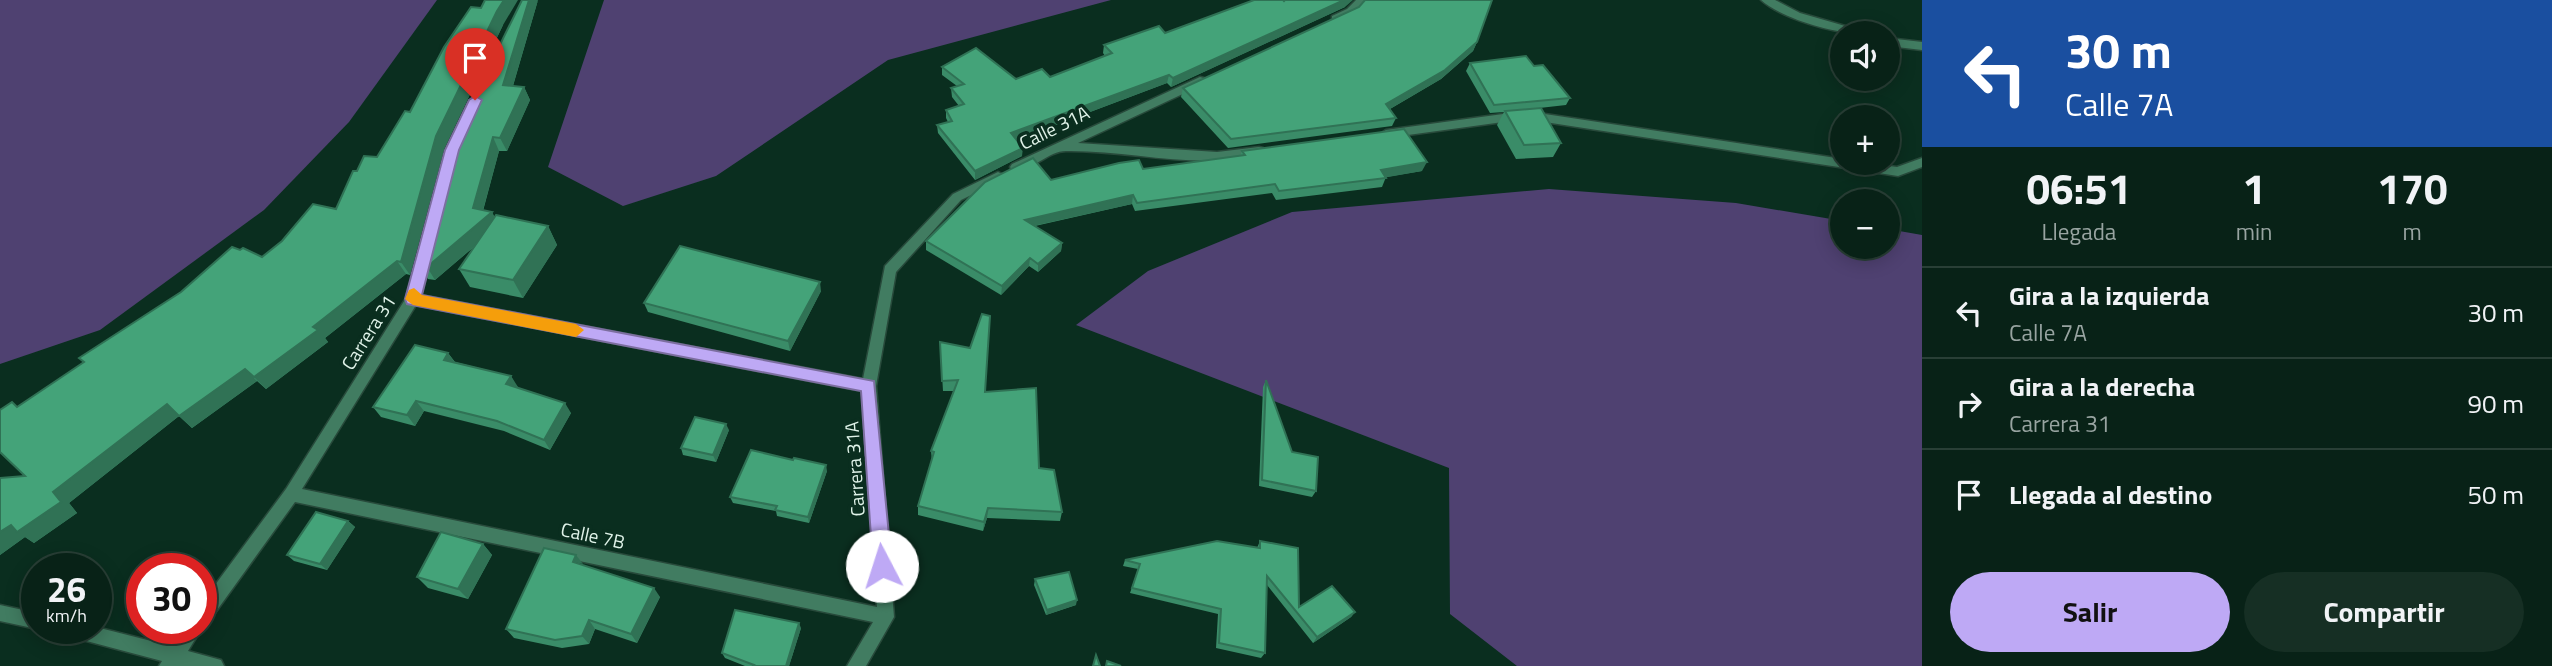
<!DOCTYPE html>
<html lang="es">
<meta charset="utf-8">
<style>
body{margin:0;font-family:"Titillium Web",sans-serif;background:#162f24;color:#f1f3f6;height:100vh;display:flex;flex-direction:column;font-size:26px;white-space:nowrap}
*{box-sizing:border-box;margin:0}
p{font-size:23px;color:#98a4a1}
.icon{flex:none;width:38px;height:38px;fill:none;stroke:currentColor;stroke-width:2;stroke-linecap:round;stroke-linejoin:round}
.map{position:relative;flex:1;overflow:hidden}
.side{display:flex;flex-direction:column;background:#082217;width:630px}
.side>*{flex:none}
.top-card{background:#1a4fa0;color:#fff;overflow:hidden}
.buttons{position:absolute;left:1830px;top:21px;display:grid;gap:14px}
.buttons a{display:grid;place-items:center;width:70px;height:70px;border-radius:50%;background:#082217;box-shadow:0 4px 18px #0003,0 0 0 2px #293f36;font-size:35px}
.speed{position:absolute;left:21px;top:553px;display:flex;gap:14px;font-size:35px;font-weight:700;text-align:center}
.speed>*{display:grid;place-content:center;width:91px;height:91px;border-radius:50%;background:#082217;box-shadow:0 4px 18px #0003,0 0 0 2px #293f36;line-height:1}
.speed small{font-size:18px;font-weight:400}
.speed .limit{border:10px solid #d22;background:#fff;color:#111}
.pin{position:absolute;display:grid;place-items:center;width:60px;height:60px;color:#fff;margin:-72px -30px;border-radius:50% 50% 50% 0;rotate:-45deg;box-shadow:0 0 7px #0007}
.pin .icon{rotate:45deg}
.me{position:absolute;width:77px;margin:-38px;rotate:355deg;stroke-linejoin:round;filter:drop-shadow(0 0 5px #0008)}
.turn{display:flex;align-items:center;gap:24px;height:147px;padding:0 28px;font-size:32px}
.turn .icon{width:91px;height:91px;stroke-width:2.5}
.turn b{display:block;font-size:49px;line-height:60px}
.eta{display:flex;justify-content:space-evenly;align-items:center;height:119px;text-align:center}
.eta b{font-size:42px;font-weight:700;line-height:49px}
.button{display:flex;gap:14px;margin-top:auto;padding:14px 28px}
.button a{flex:1;height:80px;border-radius:42px;background:#bea9f5;color:#111;font-size:28px;font-weight:700;line-height:80px;text-align:center}
.button a+a{background:#162f24;color:#f1f3f6}
ul{padding:0;list-style:none}
li{display:flex;align-items:center;gap:21px;height:91px;padding:0 28px;border-top:2px solid #293f36}
li div{flex:1}
li b{display:block;font-size:26px}
li em{font-style:normal}
main{display:flex;flex:1;min-height:0}
.map>svg:first-child{display:block}
</style>
<main>
<div class="map">
<svg width="1922" height="666" viewBox="0 0 1922 666">
<rect width="100%" height="100%" fill="#0a2e1f"/>
<g fill="#4f4171">
<polygon points="0,0 437,0 349,122 264,210 100,330 0,364"/>
<polygon points="604,0 1111,0 888,60 716,176 623,206 548,167"/>
<polygon points="1549,189 1736,203 1843,221 1843,247 1888,247 1888,229 1922,235 1922,666 1517,666 1450,614 1449,468 1076,325 1148,271 1292,212"/>
</g>
<g fill="none" stroke-linecap="round" stroke-linejoin="round">
<defs>
<g id="street">
<path d="M 1356,0 L 1367,0 C 1358,11 1347,22 1332,20 L 1332,16 L 1347,9 Z"/>
<path d="M 1761,0 L 1775,0 L 1800,13 L 1859,30 L 1861,33 C 1834,34 1781,18 1761,0 Z"/>
<polygon points="1888,38 1922,42 1922,50 1888,46"/>
<path d="M 1200,77 L 1204,78 L 1204,84 L 1078,143 L 1217,152 L 1259,147 L 1263,148 L 1265,151 L 1263,154 C 1200,171 1131,150 1066,151 C 1047,151 1030,174 1012,170 L 1010,167 L 1012,164 Z"/>
<polygon points="1525,111 1843,159 1843,163 1867,163 1897,167 1922,158 1922,167 1898,176 1525,119 1386,138 1380,134 1386,130"/>
<path d="M 998,172 L 1002,174 L 1004,177 L 1002,180 L 961,200 L 896,272 L 876,386 L 894,617 L 866,666 L 847,666 L 873,622 L 295,502 L 207,624 L 202,626 L 202,628 L 188,651 L 221,660 L 224,666 L 159,666 L 162,661 L 60,634 L 58,628 L 96,627 L 171,646 L 184,628 L 201,628 L 201,604 L 286,489 L 406,298 L 421,246 L 426,245 L 433,250 L 421,295 L 863,379 L 885,266 L 953,194 ZM 416,305 L 862,391 L 877,607 L 302,489 Z"/>
<polygon points="0,605 37,613 37,628 39,628 37,629 0,621"/>
</g>
</defs>
<use href="#street" stroke="#284a3b" stroke-width="3"/>
<use href="#street" fill="#417c61" fill-rule="evenodd"/>
</g>
<g fill="#3a8c68">
<polygon points="538,0 513,86 524,87 530,100 507,151 499,151 483,211 492,212 494,217 548,226 557,245 523,298 470,287 459,269 475,246 435,280 428,279 420,266"/>
<polygon points="1284,1 1345,7 1171,87 1167,83 1016,140 1022,156 975,180 938,133 937,125 948,122 946,118 946,110 959,106 952,97 951,88 957,86 942,75 942,67 1016,79 1050,77 1105,56 1103,53 1104,45 1165,33"/>
<polygon points="1359,7 1477,42 1473,51 1441,79 1390,109 1396,118 1392,126 1228,148 1181,97 1183,88"/>
<polygon points="481,8 503,25 444,149 410,275 406,274 325,338 328,342 266,389 257,381 192,428 179,416 69,503 77,513 34,543 25,537 0,555 0,478 25,476 18,407 84,362 240,250 262,257 336,209 357,171 377,157 410,112"/>
<polygon points="1470,63 1534,66 1570,98 1566,105 1522,110 1561,143 1553,157 1516,159 1497,125 1504,112 1490,113 1466,71"/>
<polygon points="1242,151 1422,171 1386,177 1382,187 1276,200 1272,193 1135,211 1132,204 1035,226 1062,243 1061,251 1038,272 1029,266 1001,295 926,250 926,241 1051,180 1143,169 1240,156"/>
<polygon points="821,291 790,351 648,312 644,303"/>
<polygon points="940,342 985,392 1039,468 1062,512 1060,521 987,518 983,531 918,515 918,506 932,461 931,451 954,391 943,391"/>
<polygon points="448,353 455,362 511,376 517,388 571,413 550,450 504,431 424,411 415,426 381,417 373,407"/>
<polygon points="1266,380 1292,452 1316,491 1312,497 1259,486 1263,387"/>
<polygon points="729,430 716,462 683,455 681,448"/>
<polygon points="827,471 809,523 777,516 776,511 733,503 730,497"/>
<polygon points="348,521 355,527 327,570 294,561 287,555"/>
<polygon points="1260,541 1299,607 1355,612 1351,617 1313,643 1267,585 1265,653 1261,658 1216,648 1218,614 1130,593 1138,569 1123,566 1125,560 1257,548"/>
<polygon points="483,544 492,555 468,599 428,588 417,577"/>
<polygon points="583,565 660,597 637,643 595,629 589,644 562,648 514,638 506,629"/>
<polygon points="1035,579 1076,605 1046,615 1034,585"/>
<polygon points="801,628 789,666 745,666 725,658 722,653"/>
</g>
<g fill="#307255">
<polygon points="504,0 518,0 503,25 444,149 410,275 401,262 436,136 497,11"/>
<polygon points="529,0 538,0 509,99 503,85"/>
<polygon points="1344,0 1353,0 1345,7 1171,87 1173,78"/>
<polygon points="1477,42 1473,51 1441,79 1383,113 1386,104"/>
<polygon points="1169,75 1167,83 1010,142 1011,133"/>
<polygon points="524,87 530,100 507,151 500,138"/>
<polygon points="493,137 499,151 480,221 473,208"/>
<polygon points="1023,148 1022,156 975,180 975,171"/>
<polygon points="1427,162 1422,171 1377,179 1381,170"/>
<polygon points="1133,195 1132,204 1024,228 1025,220"/>
<polygon points="492,212 499,225 435,280 427,267"/>
<polygon points="548,226 557,245 523,298 513,280"/>
<polygon points="1062,243 1061,251 1038,272 1038,264"/>
<polygon points="1030,258 1029,266 1001,295 1002,286"/>
<polygon points="397,261 406,274 325,338 328,342 266,389 254,377 313,327"/>
<polygon points="820,282 821,291 790,351 788,341"/>
<polygon points="448,353 456,364 444,360"/>
<polygon points="245,369 257,381 192,428 179,416 69,503 77,513 34,543 25,537 0,555 0,532 167,404"/>
<polygon points="511,376 518,387 513,395 506,384"/>
<polygon points="416,401 424,411 415,426 407,415"/>
<polygon points="565,403 571,413 550,450 544,440"/>
<polygon points="726,424 729,430 716,462 713,455"/>
<polygon points="826,465 827,471 809,523 808,517"/>
<polygon points="988,508 987,518 983,531 984,522"/>
<polygon points="348,521 355,527 327,570 320,564"/>
<polygon points="483,544 492,555 468,599 458,589"/>
<polygon points="576,555 583,564 573,562"/>
<polygon points="654,588 660,597 637,643 631,634"/>
<polygon points="1077,600 1076,605 1046,615 1047,610"/>
<polygon points="1355,612 1351,617 1313,643 1317,637"/>
<polygon points="589,620 595,629 589,644 582,636"/>
<polygon points="799,623 801,628 789,666 786,666"/>
</g>
<g fill="#44a379" stroke="#307255" stroke-width="2">
<polygon points="485,0 504,0 497,11 436,136 401,262 397,261 313,327 318,330 254,377 245,369 179,416 167,404 53,492 61,502 17,532 11,525 0,532 0,478 25,476 0,452 0,410 12,402 17,407 84,362 79,358 181,292 232,247 240,250 243,248 262,257 282,241 313,204 336,209 353,171 357,171 364,156 377,157 405,111 410,112 444,47 471,7 481,8"/>
<polygon points="522,0 529,0 503,85 524,87 500,138 493,137 473,208 492,212 427,267 420,266 454,138"/>
<polygon points="1254,0 1283,0 1284,1 1285,0 1344,0 1173,78 1169,75 1011,133 1023,148 975,171 937,125 952,121 946,110 964,104 951,88 964,84 942,67 976,48 1016,79 1042,69 1050,77 1112,53 1104,45 1159,26 1165,33"/>
<polygon points="1365,0 1492,0 1477,42 1445,70 1386,104 1396,118 1231,139 1183,88 1359,7"/>
<polygon points="1526,56 1534,66 1543,65 1570,98 1494,105 1470,63"/>
<polygon points="1541,108 1561,143 1524,145 1505,111"/>
<polygon points="1404,129 1427,162 1381,170 1386,178 1279,191 1275,184 1137,203 1133,195 1025,220 1062,243 1038,264 1030,258 1002,286 926,241 985,182 1033,158 1051,180 1119,163 1139,160 1143,169 1245,155 1242,151"/>
<polygon points="496,215 548,226 513,280 459,269"/>
<polygon points="680,246 820,282 788,341 644,303"/>
<polygon points="982,314 990,316 985,392 1036,388 1039,468 1054,470 1062,512 988,508 984,522 918,506 934,452 931,451 958,380 942,381 940,342 970,348"/>
<polygon points="415,345 448,353 444,360 511,376 506,384 565,403 544,440 497,421 416,401 407,415 373,407"/>
<polygon points="1266,380 1292,452 1318,457 1316,491 1262,480"/>
<polygon points="695,417 726,424 713,455 681,448"/>
<polygon points="751,450 793,460 794,458 826,465 808,517 775,510 777,506 730,497"/>
<polygon points="316,512 348,521 320,564 287,555"/>
<polygon points="441,532 483,544 458,589 417,577"/>
<polygon points="1217,541 1260,548 1260,541 1298,548 1299,607 1332,586 1355,612 1317,637 1267,576 1265,653 1219,643 1221,609 1132,588 1140,564 1125,560"/>
<polygon points="544,548 576,555 573,562 654,588 631,634 589,620 582,636 555,640 506,629"/>
<polygon points="1069,572 1077,600 1047,610 1035,579"/>
<polygon points="735,610 799,623 786,666 753,666 754,665 722,653"/>
<polygon points="1096,655 1100,666 1093,666"/>
<polygon points="1107,661 1121,666 1106,666"/>
</g>
<polygon fill="#bea9f5" stroke="#7c6e9f" stroke-width="2" points="475,96 482,100 459,150 422,295 874,381 892,566 889,572 882,574 876,572 873,566 861,391 407,304 405,299 445,150 469,100"/>
<polygon fill="#f59e0b" points="414,288 422,295 576,324 584,330 576,337 413,305 405,299 409,290"/>
<g text-anchor="middle" dominant-baseline="central" stroke-width="7" stroke-linejoin="round" paint-order="stroke">
<g font-size="19" fill="#e0f3e9" stroke="#0a2e1f">
<text transform="translate(1054 127) rotate(-26)">Calle 31A</text>
<text transform="translate(368 332) rotate(-58)">Carrera 31</text>
<text transform="translate(854 469) rotate(-94)">Carrera 31A</text>
<text transform="translate(593 535) rotate(12)">Calle 7B</text>
</g>
</g>
</svg>
<div class="buttons">
<a><svg class="icon" aria-label="sound" viewBox="0 0 24 24"><path d="M4 9h4l5-4v14l-5-4H4zM17 9q2 3 0 6"/></svg></a>
<a>+</a>
<a>−</a>
</div>
<div class="speed"><div>26<small>km/h</small></div><div class="limit">30</div></div>
<div class="pin" style="left:475px;top:100px;background:#d93025"><svg class="icon" aria-label="arrive" viewBox="0 0 24 24"><path d="M6 21V4h12l-3 4 3 4H6"/></svg></div>
<svg class="me" style="left:882px;top:566px" viewBox="-20 -20 40 40"><circle r="19" fill="#fff"/><path d="M0-13L10 11 0 6-10 11z" fill="#bea9f5"/></svg>
</div>
<section class="side">
<div class="top-card">
<div class="turn"><svg class="icon" aria-label="left" viewBox="0 0 24 24"><path d="M17 20v-9H6M10 6l-5 5 5 5"/></svg><div><b>30 m</b>Calle 7A</div></div>
</div>
<div class="eta">
<div><b>06:51</b><p>Llegada</p></div>
<div><b>1</b><p>min</p></div>
<div><b>170</b><p>m</p></div>
</div>
<ul>
<li><svg class="icon" aria-label="left" viewBox="0 0 24 24"><path d="M17 20v-9H6M10 6l-5 5 5 5"/></svg><div><b>Gira a la izquierda</b><p>Calle 7A</p></div><em>30 m</em></li>
<li><svg class="icon" aria-label="right" viewBox="0 0 24 24"><path d="M7 20v-9h11M14 6l5 5-5 5"/></svg><div><b>Gira a la derecha</b><p>Carrera 31</p></div><em>90 m</em></li>
<li><svg class="icon" aria-label="arrive" viewBox="0 0 24 24"><path d="M6 21V4h12l-3 4 3 4H6"/></svg><div><b>Llegada al destino</b></div><em>50 m</em></li>
</ul>
<div class="button"><a>Salir</a><a>Compartir</a></div>
</section>
</main>
